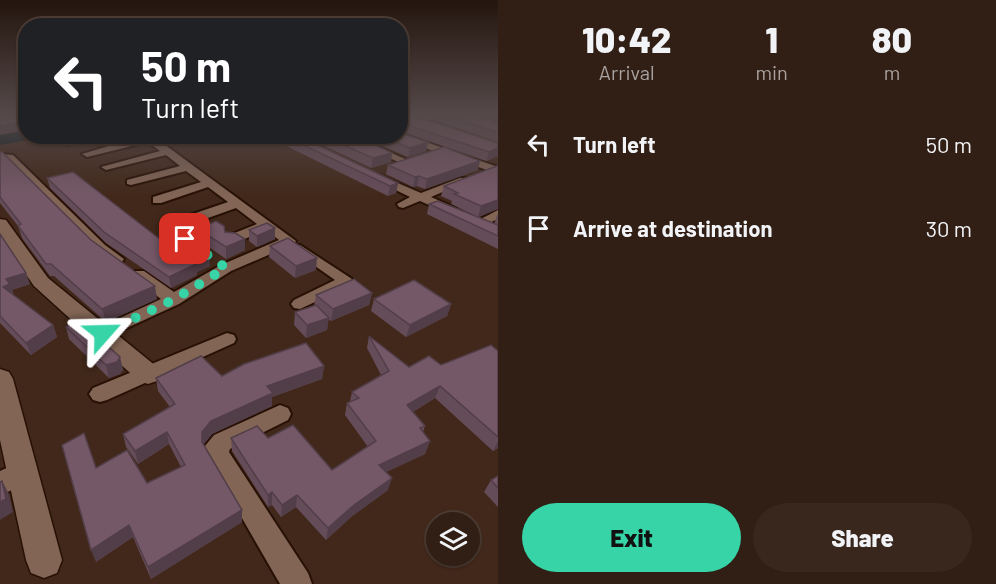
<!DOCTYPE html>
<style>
body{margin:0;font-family:Barlow,sans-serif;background:#39271d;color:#f1f3f6;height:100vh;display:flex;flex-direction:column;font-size:22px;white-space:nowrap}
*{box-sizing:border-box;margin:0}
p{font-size:20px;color:#a8a2a0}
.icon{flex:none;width:33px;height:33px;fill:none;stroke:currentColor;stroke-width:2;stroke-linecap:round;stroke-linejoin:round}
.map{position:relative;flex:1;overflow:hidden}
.side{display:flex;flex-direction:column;background:#311e14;width:498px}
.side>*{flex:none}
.guide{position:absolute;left:18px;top:18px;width:390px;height:126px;border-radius:24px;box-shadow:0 2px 4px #0004,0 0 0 2px #4c3c34;background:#202124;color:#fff;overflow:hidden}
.tools{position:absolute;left:426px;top:512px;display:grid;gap:12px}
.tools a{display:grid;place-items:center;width:54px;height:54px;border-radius:50%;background:#311e14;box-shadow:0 2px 4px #0004,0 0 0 2px #4c3c34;font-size:30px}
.pin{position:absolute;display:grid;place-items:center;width:51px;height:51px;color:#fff;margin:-26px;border-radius:12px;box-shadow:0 3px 9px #0006}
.me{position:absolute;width:66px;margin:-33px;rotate:65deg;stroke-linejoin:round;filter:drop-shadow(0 0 4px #0008)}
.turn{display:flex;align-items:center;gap:21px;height:126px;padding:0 24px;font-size:27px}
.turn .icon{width:78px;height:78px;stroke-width:2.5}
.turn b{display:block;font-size:42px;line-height:51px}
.eta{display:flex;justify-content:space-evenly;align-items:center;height:102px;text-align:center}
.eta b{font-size:36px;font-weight:800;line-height:42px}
.action{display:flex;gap:12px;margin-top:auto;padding:12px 24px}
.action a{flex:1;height:69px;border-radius:36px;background:#36d4a7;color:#111;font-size:24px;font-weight:800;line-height:69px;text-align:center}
.action a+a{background:#39271d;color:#f1f3f6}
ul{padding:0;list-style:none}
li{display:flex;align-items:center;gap:18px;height:84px;padding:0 24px}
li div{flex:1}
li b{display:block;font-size:22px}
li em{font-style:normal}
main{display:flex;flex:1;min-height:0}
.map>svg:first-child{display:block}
</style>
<main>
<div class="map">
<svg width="498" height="584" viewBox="0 0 498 584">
<rect width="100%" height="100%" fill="#41281a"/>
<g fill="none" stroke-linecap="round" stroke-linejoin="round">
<polygon fill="#061b1e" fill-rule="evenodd" points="26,129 26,136 35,136 33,139 0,145 0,133"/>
<defs>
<g id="minor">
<polygon points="0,114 8,114 4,126 0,129"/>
<polygon points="435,114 452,114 418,124 414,121"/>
<polygon points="400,133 498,167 498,174 397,138 400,136"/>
<polygon points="78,136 96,136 67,145 62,142"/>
<polygon points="142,136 153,136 296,241 294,244 231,271 179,304 103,339 96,337 94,333 96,329 161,299 132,277 130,274 132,271 144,271 174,292 221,265 279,240 266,230 237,242 227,242 225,239 227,236 257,224 236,208 194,223 184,223 182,220 184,217 228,202 208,187 161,203 153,203 153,197 201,182 186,171 131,185 127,184 127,180 180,166 166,155 106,170 101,167 160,151 148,142 87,157 82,154"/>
<polygon points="340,136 353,136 412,162 403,164"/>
<polygon points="0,154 13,155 105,245 124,259 122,262 112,262 95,251 6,160 0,160"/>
<polygon points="379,175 421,193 460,178 468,178 470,180 431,197 456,208 457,211 451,215 420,201 403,208 399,207 397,204 410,197 375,180 373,178"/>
<polygon points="498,210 498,219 478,228 471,224"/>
<polygon points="300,245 352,279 347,287 300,309 294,308 291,304 294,300 335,280 295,252 293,249 295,246"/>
<polygon points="227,333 234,335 236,339 234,343 107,400 100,402 93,400 89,394 93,388"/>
<polygon points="280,405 288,408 291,414 288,420 230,449 229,452 308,573 312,584 280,584 205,454 205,446 214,435"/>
<polygon points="22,461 31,464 34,472 31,480 0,496 0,471"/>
</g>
<g id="tertiary">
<polygon points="0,219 6,220 48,278 157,367 161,374 157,381 148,384 139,381 34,286 0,237"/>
<polygon points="0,369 9,372 13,379 62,560 57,573 44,578 31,573 26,560 0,440"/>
</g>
</defs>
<use href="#minor" stroke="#271004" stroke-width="4"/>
<use href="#tertiary" stroke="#271004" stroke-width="3"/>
<use href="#minor" fill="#826555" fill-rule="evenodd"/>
<use href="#tertiary" fill="#826555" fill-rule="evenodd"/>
</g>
<g fill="#654c59">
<polygon points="400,114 498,143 498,156 486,161 400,131"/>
<polygon points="416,114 475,114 498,123 498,142"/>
<polygon points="475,114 498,114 498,122"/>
<polygon points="266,136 298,136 398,183 396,193 388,196"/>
<polygon points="303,136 356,136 391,162 371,168"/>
<polygon points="360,136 400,136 428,142 426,151 408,157"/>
<polygon points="0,152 91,240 157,299 106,322 54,276 50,276 22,238 18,226 0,203"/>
<polygon points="388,165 478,170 425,189 417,186 413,187 386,174"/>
<polygon points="498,166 498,209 478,217 451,204 452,201 441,196 444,186"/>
<polygon points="47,178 165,243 210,266 197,272 197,275 171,288 106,243 50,188"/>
<polygon points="429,204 494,224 498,213 498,249 427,214"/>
<polygon points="198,229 225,232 245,239 245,250 226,259 199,240"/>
<polygon points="249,230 275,239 257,247 249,241"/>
<polygon points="0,234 30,284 12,290 14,295 53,325 57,337 31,355 0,323"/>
<polygon points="270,246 316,270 295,278 269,257"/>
<polygon points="372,293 369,305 331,321 328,319 327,330 306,338 294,325 295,312 314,306 316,295"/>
<polygon points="374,299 451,304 447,316 406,337 371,311"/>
<polygon points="66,327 120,357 123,370 120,374 109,378 69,339"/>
<polygon points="369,336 409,367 441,365 498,351 498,448 493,451 435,398 413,412 425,426 423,432 430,441 425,454 386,472 388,490 351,517 326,540 296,507 281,517 272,505 268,507 232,451 231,438 268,438 332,470 368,447 345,415 347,403 350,401 352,392 381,375 367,348"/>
<polygon points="324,366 322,379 272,397 272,406 212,434 203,445 242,510 242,522 151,579 133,537 96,562 96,468 147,483 181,467 169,444 138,464 126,447 123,434 170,407 158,391 156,378 222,376"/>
<polygon points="498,476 498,507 484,492 491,480"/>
</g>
<g fill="#523e48">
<polygon points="26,121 26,130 0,135 0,126"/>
<polygon points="428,142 426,151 408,157 410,148"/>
<polygon points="498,148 498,156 486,161 489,152"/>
<polygon points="392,153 391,162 371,168 373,158"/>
<polygon points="480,161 478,170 425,189 427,179"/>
<polygon points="419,176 417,186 413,187 415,177"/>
<polygon points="398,183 396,193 388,196 390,186"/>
<polygon points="498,200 498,209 478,217 481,206"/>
<polygon points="275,228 275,239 257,247 257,236"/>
<polygon points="245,239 245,250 226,259 226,247"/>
<polygon points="209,255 210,266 197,272 197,275 171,288 169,277 194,262"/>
<polygon points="317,258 316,270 295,278 296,266"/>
<polygon points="26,273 30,284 12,290 14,296 3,287 6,279"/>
<polygon points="155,286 157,299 106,322 102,309"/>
<polygon points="372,293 369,305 331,321 333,309"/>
<polygon points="451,304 447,316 406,337 410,325"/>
<polygon points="329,318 327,330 306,338 307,325"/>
<polygon points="53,325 57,337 31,355 26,343"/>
<polygon points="120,357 123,370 120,374 109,378 106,365"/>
<polygon points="324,366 322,379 272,397 272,406 212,434 203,445 202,442 202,432 211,421 267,386"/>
<polygon points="440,386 435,398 403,418 407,405"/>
<polygon points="167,432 169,444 138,464 135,451"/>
<polygon points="430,441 425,454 375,477 379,465"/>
<polygon points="498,441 498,448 493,451"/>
<polygon points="392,478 388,490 351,517 326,540 328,528 354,505"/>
<polygon points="2,481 9,494 13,512 0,520 0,502"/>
<polygon points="272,492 272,505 268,507 268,495"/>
<polygon points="297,495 296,507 281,517 282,505"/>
<polygon points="242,510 242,522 151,579 148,567"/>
<polygon points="129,525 133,537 96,562 91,550"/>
</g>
<g fill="#755867" stroke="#523e48" stroke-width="1.5">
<polygon points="5,114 26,114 26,121 0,126 0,120 3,118"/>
<polygon points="400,114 409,114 498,143 498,148 489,152 402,123 400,125"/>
<polygon points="441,114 475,114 498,123 498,132"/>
<polygon points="400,133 428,142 410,148 382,136 400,136"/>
<polygon points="284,136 298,136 398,183 390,186"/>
<polygon points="323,136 356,136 392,153 373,158"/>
<polygon points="444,147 480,161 427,179 419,176 415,177 388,165"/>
<polygon points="0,152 2,152 91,240 155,286 102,309 51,264 46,264 18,226 21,224 0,197"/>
<polygon points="497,166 498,166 498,200 481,206 454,194 458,193 444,186"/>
<polygon points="73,172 165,243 182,236 209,255 194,262 196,264 169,277 104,232 47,178"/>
<polygon points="438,201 498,225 498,236 429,204"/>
<polygon points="216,221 224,226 225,232 235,233 245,239 226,247 198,229"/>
<polygon points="267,223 275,228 257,236 249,230"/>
<polygon points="0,234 26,273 6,279 10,284 3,287 53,325 26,343 0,316"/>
<polygon points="288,238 317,258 296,266 270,246"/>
<polygon points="354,279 372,293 333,309 316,295"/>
<polygon points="414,280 451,304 410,325 374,299"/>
<polygon points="316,305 329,318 307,325 295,312"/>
<polygon points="78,320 120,357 117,362 106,365 66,327"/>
<polygon points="369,336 409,367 429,356 441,365 491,345 498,351 498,437 440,386 407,405 425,426 420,428 430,441 379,465 392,478 354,505 328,528 297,495 282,505 272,492 268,495 231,438 257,426 268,438 293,425 332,470 376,441 347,403 359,398 352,392 389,371"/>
<polygon points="306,343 324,366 267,386 273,393 211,421 202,432 202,442 242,510 148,567 129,525 91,550 62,445 84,433 96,468 127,450 147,483 185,465 167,432 135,451 123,434 175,404 156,378 201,356 222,376 244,364"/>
<polygon points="498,476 498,488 491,480"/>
<polygon points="2,481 6,499 0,502 0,482"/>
</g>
<linearGradient id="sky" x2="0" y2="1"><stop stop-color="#24160e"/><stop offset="0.58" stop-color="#544849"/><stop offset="1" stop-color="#544849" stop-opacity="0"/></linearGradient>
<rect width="498" height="196" fill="url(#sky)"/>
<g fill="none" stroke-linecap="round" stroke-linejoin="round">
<polyline stroke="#36d4a7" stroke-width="10" stroke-dasharray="0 18" points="103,333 173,300 226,268 185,239"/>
</g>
</svg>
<div class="tools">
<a><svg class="icon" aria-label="layers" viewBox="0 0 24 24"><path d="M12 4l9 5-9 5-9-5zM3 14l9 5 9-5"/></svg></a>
</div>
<div class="pin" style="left:185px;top:239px;background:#d93025"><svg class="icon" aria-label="arrive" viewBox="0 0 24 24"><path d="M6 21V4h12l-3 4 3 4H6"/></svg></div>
<svg class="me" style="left:103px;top:333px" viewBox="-20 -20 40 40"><path d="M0-17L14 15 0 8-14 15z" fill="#36d4a7" stroke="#fff" stroke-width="4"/></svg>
<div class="guide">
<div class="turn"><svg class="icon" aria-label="left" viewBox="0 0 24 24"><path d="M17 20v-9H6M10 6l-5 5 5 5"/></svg><div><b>50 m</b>Turn left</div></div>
</div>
</div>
<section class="side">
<div class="eta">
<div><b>10:42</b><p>Arrival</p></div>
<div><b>1</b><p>min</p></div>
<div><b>80</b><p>m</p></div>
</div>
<ul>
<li><svg class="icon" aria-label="left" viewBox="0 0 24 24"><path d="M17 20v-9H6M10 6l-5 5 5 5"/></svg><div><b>Turn left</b></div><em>50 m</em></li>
<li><svg class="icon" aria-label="arrive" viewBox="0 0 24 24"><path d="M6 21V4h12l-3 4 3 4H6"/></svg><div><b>Arrive at destination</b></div><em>30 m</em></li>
</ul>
<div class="action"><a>Exit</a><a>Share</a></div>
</section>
</main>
